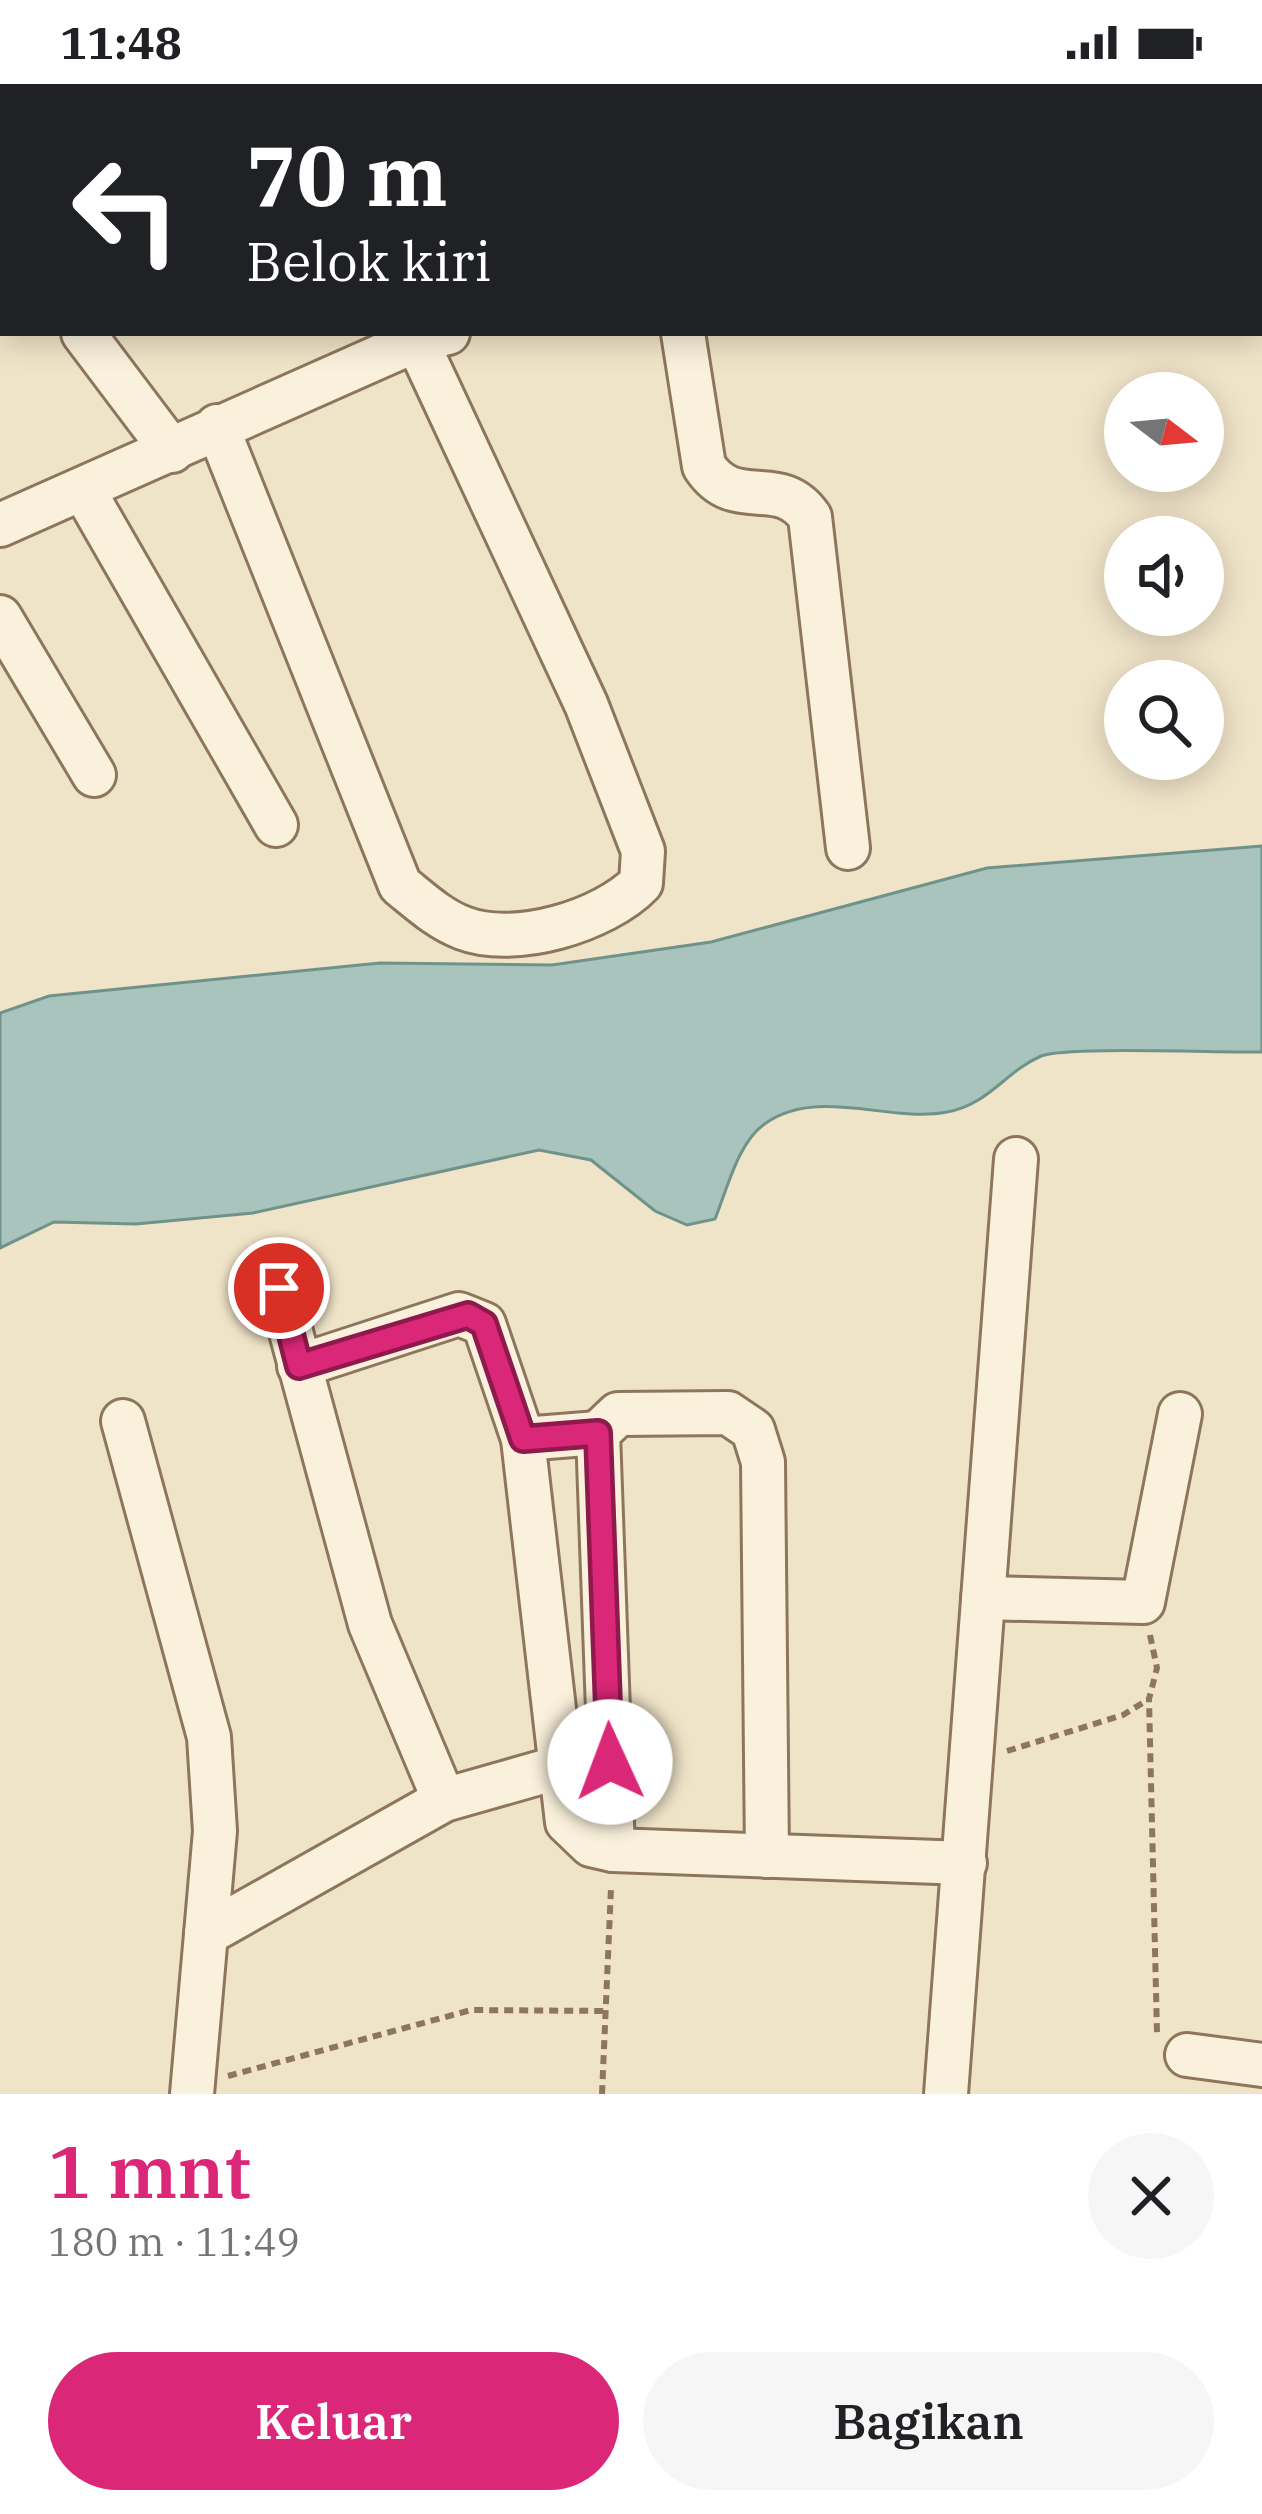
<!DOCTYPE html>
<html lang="id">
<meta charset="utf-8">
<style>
body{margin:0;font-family:"IBM Plex Serif",serif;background:#f6f6f6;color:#202124;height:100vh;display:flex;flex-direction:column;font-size:45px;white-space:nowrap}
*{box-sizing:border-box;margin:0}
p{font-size:39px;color:#757577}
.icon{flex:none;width:66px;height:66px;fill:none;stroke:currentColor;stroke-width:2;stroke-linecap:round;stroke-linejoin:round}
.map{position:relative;height:2010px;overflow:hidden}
.sheet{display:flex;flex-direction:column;background:#fff;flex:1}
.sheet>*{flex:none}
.top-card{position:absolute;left:0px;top:0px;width:1263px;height:252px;box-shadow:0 6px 30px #0003;background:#202124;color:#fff;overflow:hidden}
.needle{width:78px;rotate:106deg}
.tools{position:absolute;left:1104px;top:288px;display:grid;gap:24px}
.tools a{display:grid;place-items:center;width:120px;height:120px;border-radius:50%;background:#fff;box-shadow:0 6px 30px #0003;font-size:60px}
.pin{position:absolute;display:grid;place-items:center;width:102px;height:102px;color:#fff;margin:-51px;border:6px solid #fff;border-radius:50%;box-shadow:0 3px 12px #0007}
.me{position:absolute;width:132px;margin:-66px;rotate:358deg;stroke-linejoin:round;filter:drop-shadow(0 0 9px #0008)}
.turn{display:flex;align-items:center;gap:42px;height:252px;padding:0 48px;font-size:54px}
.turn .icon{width:156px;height:156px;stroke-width:2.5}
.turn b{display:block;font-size:84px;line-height:102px}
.round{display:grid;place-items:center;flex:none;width:126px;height:126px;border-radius:63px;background:#f6f6f6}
.headline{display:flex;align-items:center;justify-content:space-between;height:204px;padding:0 48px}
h1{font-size:72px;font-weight:600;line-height:90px;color:#db2777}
.cta{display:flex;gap:24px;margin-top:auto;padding:24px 48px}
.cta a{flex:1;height:138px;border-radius:72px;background:#db2777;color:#fff;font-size:48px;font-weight:600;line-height:138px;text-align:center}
.cta a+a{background:#f6f6f6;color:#202124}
.status{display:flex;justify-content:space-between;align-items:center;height:84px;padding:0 60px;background:#fff;direction:ltr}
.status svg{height:33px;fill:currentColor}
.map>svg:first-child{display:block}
</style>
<div class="status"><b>11:48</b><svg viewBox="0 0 49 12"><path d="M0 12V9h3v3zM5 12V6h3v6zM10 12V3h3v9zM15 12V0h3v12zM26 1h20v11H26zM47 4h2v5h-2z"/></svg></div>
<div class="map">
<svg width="1262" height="2010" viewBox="0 0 1262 2010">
<rect width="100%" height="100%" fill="#f0e4c8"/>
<path fill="#a9c4bc" stroke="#6f938a" stroke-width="3" d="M 1262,762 L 1262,968 C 1225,969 1064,962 1041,972 C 1005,988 988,1021 947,1028 C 889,1039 818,1003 766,1039 C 738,1057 727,1106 715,1135 L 687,1141 L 655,1127 L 591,1076 L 539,1066 L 253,1129 L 136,1140 L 54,1138 L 0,1164 L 0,929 L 49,912 L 380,879 L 552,881 L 711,858 L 987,784 Z"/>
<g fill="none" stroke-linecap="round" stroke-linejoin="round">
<defs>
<g id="minor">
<polyline points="272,0 274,3"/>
<polyline points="603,0 604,3"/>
<polyline points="802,0 803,3"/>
<polyline points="994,3 997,0"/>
<polyline points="0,140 3,144"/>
<polyline points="83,249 172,367"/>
<path d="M 683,249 L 704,382 C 735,430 779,388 810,433 L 848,764"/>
<path d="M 217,342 L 400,801 C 420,817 439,835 463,844 C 515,864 604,837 641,799 L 643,767 L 586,620 L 413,249"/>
<polyline points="83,405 276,741"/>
<polyline points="0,441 417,256 448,249"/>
<polyline points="0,533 94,691"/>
<polyline points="279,1204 370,1540 444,1716"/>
<polyline points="299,1282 459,1230 484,1240 523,1355 567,1738 591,1761 613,1766 965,1779"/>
<polyline points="123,1337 209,1653 215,1747 192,2010"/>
<polyline points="523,1355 598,1349"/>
<polyline points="983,1514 1143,1518 1180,1330"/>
<polyline points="613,1766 598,1349 618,1330 728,1329 753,1346 763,1378 767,1772"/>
<polyline points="206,1850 444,1716 560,1683"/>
<polyline points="1187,1971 1262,1981"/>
<polyline points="946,2010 1016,1075"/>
</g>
</defs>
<use href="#minor" stroke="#8d765c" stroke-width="48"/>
<g stroke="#8d765c" stroke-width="6" stroke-dasharray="9 6" stroke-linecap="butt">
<polyline points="1150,1551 1157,1584 1149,1615 1157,1949"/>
<polyline points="1007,1667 1123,1631 1149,1615"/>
<polyline points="228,1992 471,1926 606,1927"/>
<polyline points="602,2010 611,1804"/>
</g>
<use href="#minor" stroke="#faf1dc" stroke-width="42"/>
</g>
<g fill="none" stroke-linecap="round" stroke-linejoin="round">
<defs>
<polyline id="route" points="279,1204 299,1282 468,1231 484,1240 523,1355 598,1349 610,1678"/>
</defs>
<use href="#route" stroke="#8e194d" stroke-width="30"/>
<use href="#route" stroke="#db2777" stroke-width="21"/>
</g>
</svg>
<div class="tools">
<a><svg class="needle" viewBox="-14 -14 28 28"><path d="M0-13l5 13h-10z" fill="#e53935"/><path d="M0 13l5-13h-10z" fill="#757577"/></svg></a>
<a><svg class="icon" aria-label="sound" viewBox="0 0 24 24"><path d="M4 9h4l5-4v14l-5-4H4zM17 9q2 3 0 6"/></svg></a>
<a><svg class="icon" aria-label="search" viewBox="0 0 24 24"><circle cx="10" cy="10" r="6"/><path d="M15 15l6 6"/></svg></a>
</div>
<div class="pin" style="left:279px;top:1204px;background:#d93025"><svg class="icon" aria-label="arrive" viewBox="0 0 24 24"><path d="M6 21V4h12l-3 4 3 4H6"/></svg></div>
<svg class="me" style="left:610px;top:1678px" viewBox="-20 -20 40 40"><circle r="19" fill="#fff"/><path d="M0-13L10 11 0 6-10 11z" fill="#db2777"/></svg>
<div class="top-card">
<div class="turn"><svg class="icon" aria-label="left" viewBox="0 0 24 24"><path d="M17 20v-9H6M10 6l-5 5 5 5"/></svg><div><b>70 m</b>Belok kiri</div></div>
</div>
</div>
<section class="sheet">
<div class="headline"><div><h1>1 mnt</h1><p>180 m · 11:49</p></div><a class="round"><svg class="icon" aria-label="close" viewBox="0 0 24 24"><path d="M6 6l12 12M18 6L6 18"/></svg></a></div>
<div class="cta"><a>Keluar</a><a>Bagikan</a></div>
</section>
